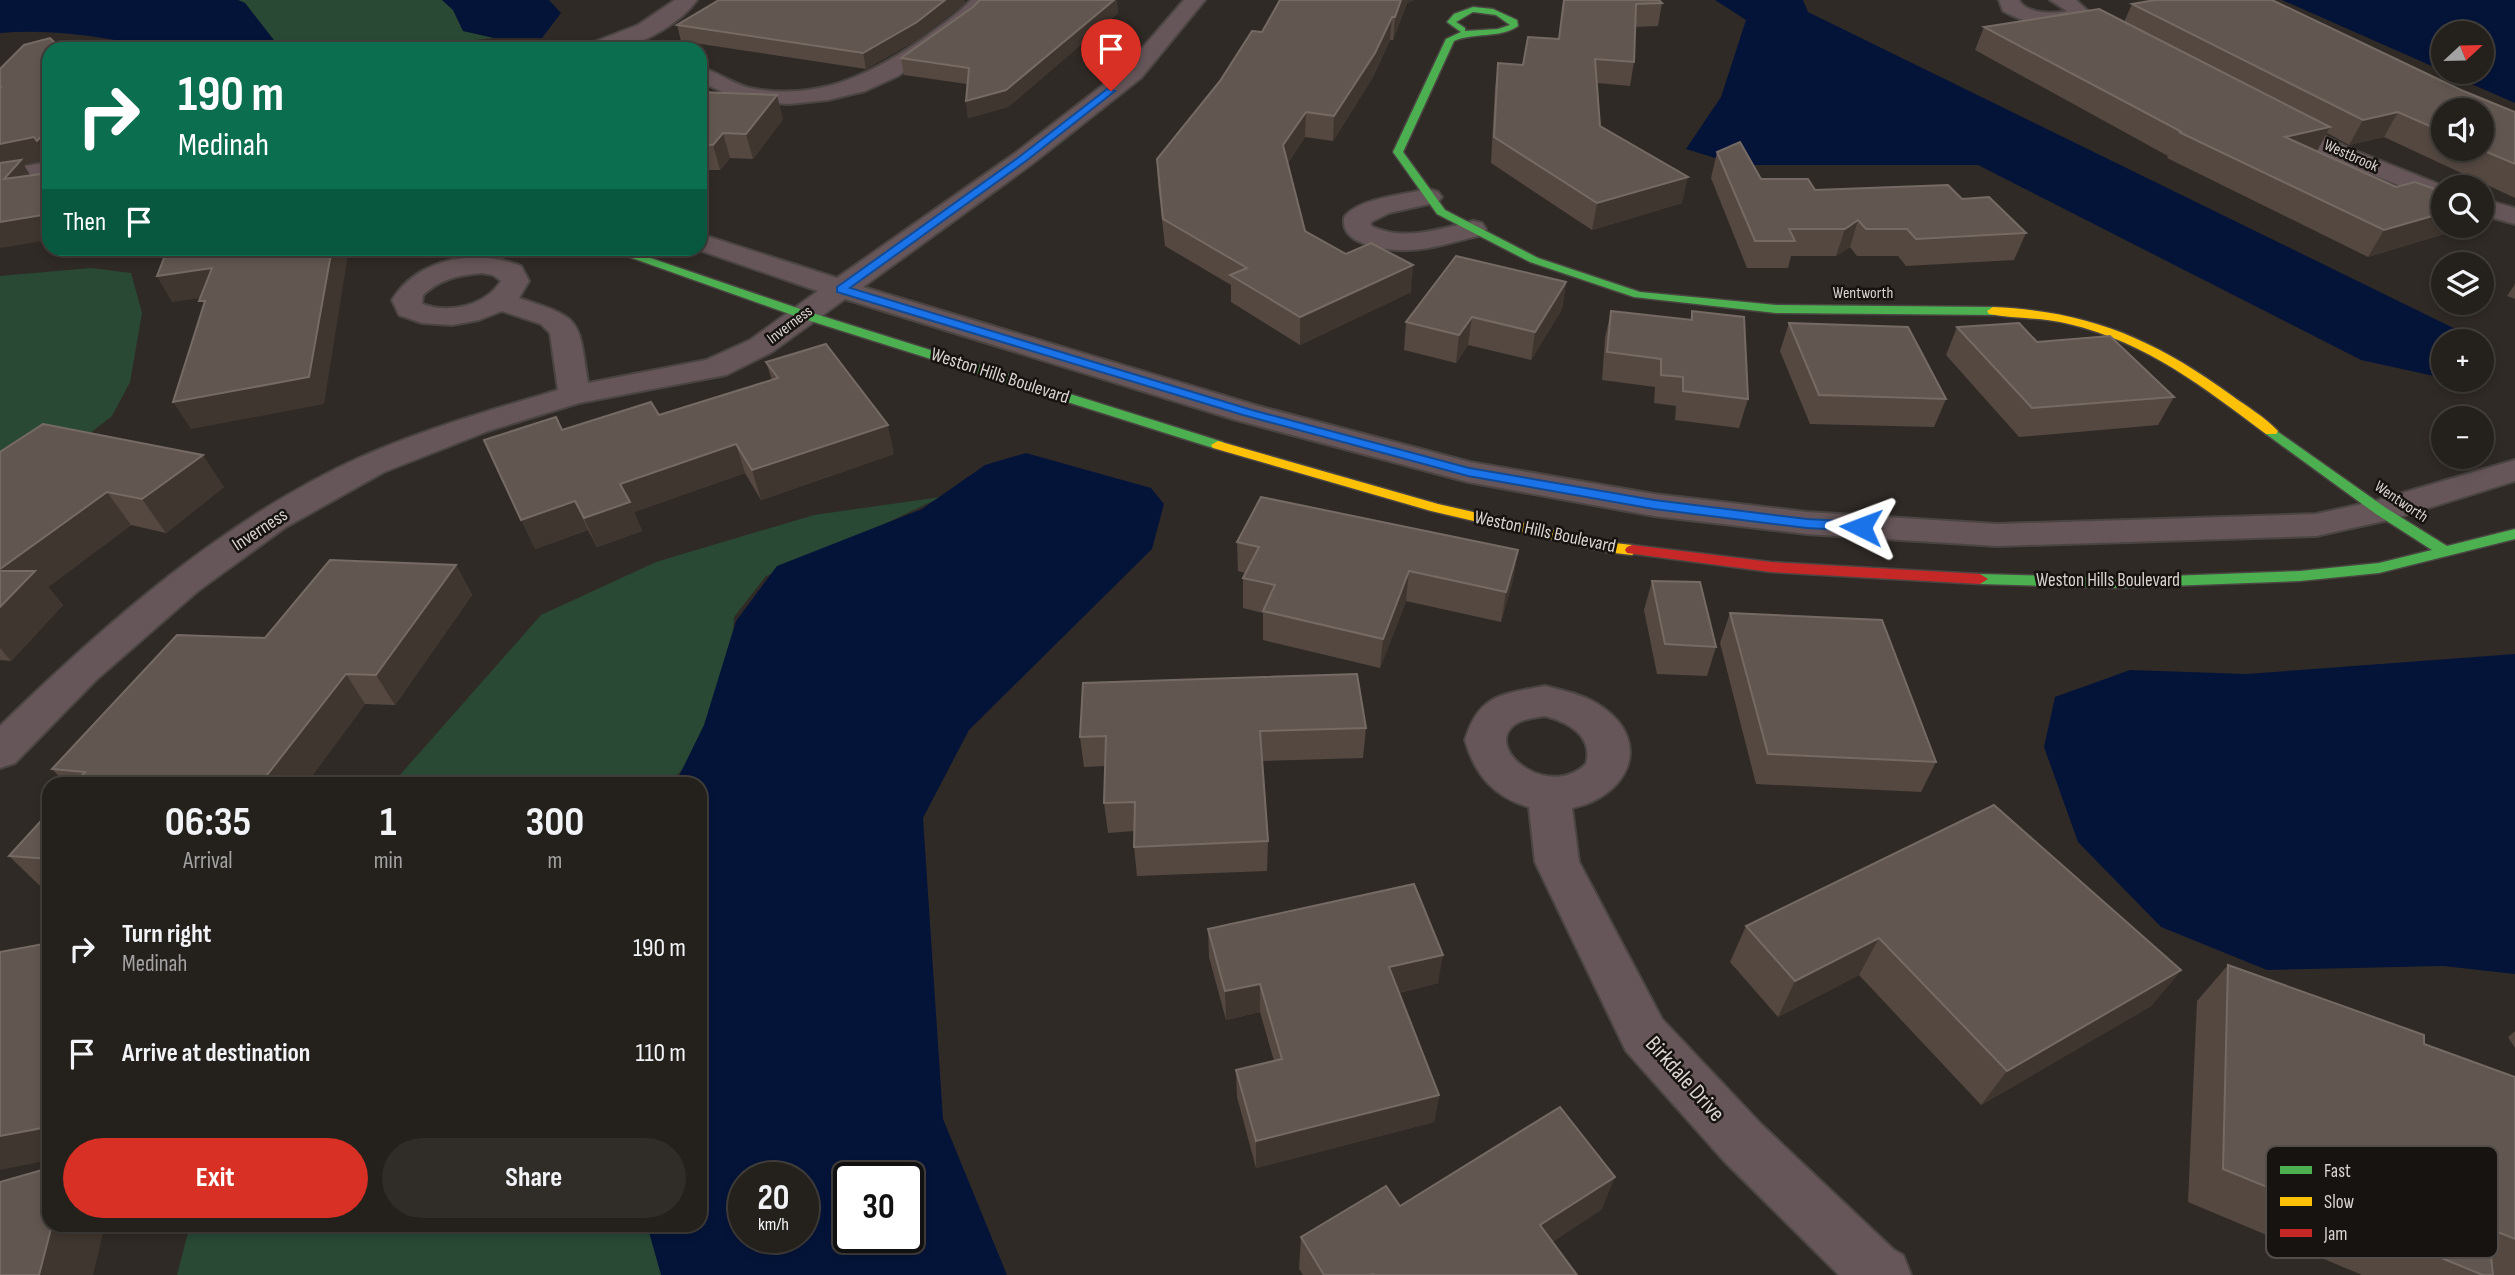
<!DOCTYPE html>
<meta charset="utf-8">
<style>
body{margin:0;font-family:"Sofia Sans Condensed",sans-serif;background:#302d29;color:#f1f3f6;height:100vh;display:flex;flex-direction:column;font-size:26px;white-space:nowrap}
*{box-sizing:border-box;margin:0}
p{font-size:23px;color:#a3a3a3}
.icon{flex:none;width:38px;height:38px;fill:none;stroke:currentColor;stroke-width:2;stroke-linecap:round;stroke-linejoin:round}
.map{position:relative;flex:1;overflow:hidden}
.panel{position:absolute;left:42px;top:777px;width:665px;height:455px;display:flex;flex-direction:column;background:#24201c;border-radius:21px;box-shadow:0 4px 10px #0003,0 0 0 2px #413e3b}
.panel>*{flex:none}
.guide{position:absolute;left:42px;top:42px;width:665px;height:214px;border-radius:21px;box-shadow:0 4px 10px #0003,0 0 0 2px #413e3b;background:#0b6e4f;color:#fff;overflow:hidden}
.needle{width:46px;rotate:68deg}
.tools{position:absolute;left:2431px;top:21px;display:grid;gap:14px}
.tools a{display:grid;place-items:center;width:63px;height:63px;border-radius:50%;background:#24201c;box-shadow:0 4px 10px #0003,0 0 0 2px #413e3b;font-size:35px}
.speed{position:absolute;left:728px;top:1162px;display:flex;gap:14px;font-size:35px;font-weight:700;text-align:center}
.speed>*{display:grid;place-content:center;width:91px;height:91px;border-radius:50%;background:#24201c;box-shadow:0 4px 10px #0003,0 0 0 2px #413e3b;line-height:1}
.speed small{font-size:18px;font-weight:400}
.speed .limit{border:4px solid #111;border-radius:10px;background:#fff;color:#111}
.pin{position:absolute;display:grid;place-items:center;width:60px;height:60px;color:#fff;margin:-72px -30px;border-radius:50% 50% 50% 0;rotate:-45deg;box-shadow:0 0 7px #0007}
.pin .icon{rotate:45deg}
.me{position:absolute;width:77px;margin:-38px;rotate:273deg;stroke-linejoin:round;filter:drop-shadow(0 0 5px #0008)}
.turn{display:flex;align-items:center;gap:24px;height:147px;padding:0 21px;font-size:32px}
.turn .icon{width:91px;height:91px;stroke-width:2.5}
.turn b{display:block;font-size:49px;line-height:60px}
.then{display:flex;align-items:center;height:66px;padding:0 21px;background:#0003;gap:14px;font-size:26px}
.eta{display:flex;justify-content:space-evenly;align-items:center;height:119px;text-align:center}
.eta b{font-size:42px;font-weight:700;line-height:49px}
.button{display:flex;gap:14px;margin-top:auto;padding:14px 21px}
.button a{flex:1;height:80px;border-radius:42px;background:#d93025;color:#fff;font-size:28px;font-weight:700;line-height:80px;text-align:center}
.button a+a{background:#302d29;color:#f1f3f6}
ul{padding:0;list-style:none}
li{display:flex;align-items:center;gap:21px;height:105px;padding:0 21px}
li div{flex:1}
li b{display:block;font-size:26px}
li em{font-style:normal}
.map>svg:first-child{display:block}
</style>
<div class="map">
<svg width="2515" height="1275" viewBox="0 0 2515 1275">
<rect width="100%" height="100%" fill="#302a26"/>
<g fill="#294935">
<polygon points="238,0 442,0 453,10 463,31 494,38 385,49 280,48 245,3"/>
<polygon points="91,268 131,273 142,313 130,382 112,416 51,464 0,493 0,276"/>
<polygon points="941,497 811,559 766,576 734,617 729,722 668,784 392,784 541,615 656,562 814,515"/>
<polygon points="190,1225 660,1225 665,1275 177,1275"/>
</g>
<g fill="#041439" fill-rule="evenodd">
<path d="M 0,0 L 238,0 L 245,3 L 280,48 L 143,49 L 142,45 C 94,36 49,29 0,33 Z"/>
<polygon points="442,0 549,0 561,13 542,38 494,38 463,31 453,10"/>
<polygon points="1715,0 1803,0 1808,12 2480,341 2443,341 2443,378 2361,360 1978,165 1738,165 1686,149 1721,97 1746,20"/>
<polygon points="2282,0 2515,0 2515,103 2444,72 2482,72 2482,33 2443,33 2443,71"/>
<path d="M 1026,453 L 1151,488 L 1164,504 L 1152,549 L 969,730 L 923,818 L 943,1119 L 1007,1275 L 661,1275 L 647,1225 L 700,1225 L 700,784 L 675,784 L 704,725 L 736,621 L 777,566 L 922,509 L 985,465 ZM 744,1178 L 803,1178 L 803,1237 L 744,1237 ZM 849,1178 L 908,1178 L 908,1237 L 849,1237 Z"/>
<polygon points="2515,654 2515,974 2443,966 2267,970 2161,927 2078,842 2044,747 2055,697 2130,670 2246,674"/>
</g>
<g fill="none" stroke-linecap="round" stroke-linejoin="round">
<defs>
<g id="street">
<path d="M 675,0 L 697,0 C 681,22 647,42 620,48 C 610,51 597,49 586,49 L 589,44 L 638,25 Z"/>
<path d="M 971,0 L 992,0 L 974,21 L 898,76 L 865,91 L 828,100 L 789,104 L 744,101 L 700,82 L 700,67 C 717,72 733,84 750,88 C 817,101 868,76 921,40 C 938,27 956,16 971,0 Z"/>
<path d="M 1184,0 L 1205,0 L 1141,78 L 1032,164 L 863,287 L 1258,406 L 1470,462 L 1654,494 L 1807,512 L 1997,524 L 2316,514 L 2375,501 L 2515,460 L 2515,481 L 2393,519 L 2316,536 L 1997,546 L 1807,534 L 1654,516 L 1468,482 L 1236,420 L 845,299 L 772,352 L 726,375 L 579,403 L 488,431 L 384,472 L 286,527 L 198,591 L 96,680 L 15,763 L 0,768 L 0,726 C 105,624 225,518 361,457 C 425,429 491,410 558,390 L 550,333 L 541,324 L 502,311 L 479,320 L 452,325 L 422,323 L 399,315 L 392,300 C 418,258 476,248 521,266 L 529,281 L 519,298 C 583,319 578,318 588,383 L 706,360 L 750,340 L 818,291 L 693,248 L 700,248 L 700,234 L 837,278 L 1014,154 L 1125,68 ZM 482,273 L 493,275 L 501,281 C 485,306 449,314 422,304 L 423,295 C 440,279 459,275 482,273 Z"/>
<path d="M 1999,0 L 2019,0 C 2026,14 2053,14 2067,11 L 2050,0 L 2076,0 L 2088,11 C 2071,36 2026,24 2003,11 Z"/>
<polygon points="2276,112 2351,149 2446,187 2443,187 2443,203 2333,159 2268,124 2264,119 2268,114"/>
<polygon points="49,162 49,178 0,186 0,170"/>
<path d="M 1429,189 L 1438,192 L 1442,197 L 1438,202 L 1389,213 L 1371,222 L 1371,226 C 1404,242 1440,229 1473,221 L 1482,223 L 1486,229 L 1482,235 C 1455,241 1426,252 1398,250 C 1381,249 1346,244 1344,224 C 1344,218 1343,218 1347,214 C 1362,198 1407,194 1429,189 Z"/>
<polygon points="2482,199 2515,208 2515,224 2482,215"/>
<path d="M 1545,686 C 1564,691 1586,695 1602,707 C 1654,743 1627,797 1572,808 L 1579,862 L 1662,1019 L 1762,1125 L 1894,1250 L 1903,1255 L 1911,1275 L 1839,1275 L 1724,1161 L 1626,1051 L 1535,862 L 1529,807 C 1494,797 1475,775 1465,740 C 1479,694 1502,694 1545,686 ZM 1545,716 C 1568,722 1594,736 1586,764 C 1550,799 1490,754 1510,729 C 1518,719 1533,718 1545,716 Z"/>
</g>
<g id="fast">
<path d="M 1473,7 L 1493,9 L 1517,20 L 1518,26 C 1499,39 1474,32 1454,41 L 1403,152 L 1445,210 L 1538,258 L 1640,292 L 1776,305 L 1993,307 L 1999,311 L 1993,315 L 1776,313 L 1634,297 L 1530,262 L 1437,214 L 1393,152 L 1446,39 L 1461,32 L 1447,22 L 1454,14 ZM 1473,12 L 1496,15 L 1510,25 L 1498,29 L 1465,31 L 1465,28 L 1456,22 Z"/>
<polygon points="604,248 621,248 806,311 1223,442 1225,445 1223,448 1213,448 798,317"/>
<polygon points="2271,427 2386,508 2447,546 2515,529 2515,539 2379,573 2300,581 2116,588 1980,584 1972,579 1980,574 2116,578 2300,571 2379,563 2432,550 2376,514 2266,434 2264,431"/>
</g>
<g id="slow">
<path d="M 1993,307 C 2089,311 2154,339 2231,395 C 2246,406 2265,417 2278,431 L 2276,434 L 2266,434 C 2203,387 2148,343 2069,324 C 2043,317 2015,319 1989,314 L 1987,311 Z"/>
<polygon points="1218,441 1438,504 1606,542 1632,545 1639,550 1632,555 1606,552 1431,511 1213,448 1211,445"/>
</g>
<polygon id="jam" points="1632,545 1771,562 1980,574 1988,579 1980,584 1771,572 1627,553 1625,550 1627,547"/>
</defs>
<use href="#street" stroke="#4a4542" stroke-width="4"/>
<use href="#fast" stroke="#4a4542" stroke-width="3"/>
<use href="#slow" stroke="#4a4542" stroke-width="3"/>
<use href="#jam" stroke="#4a4542" stroke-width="3"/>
<use href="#street" fill="#665659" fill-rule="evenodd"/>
<use href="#fast" fill="#4caf50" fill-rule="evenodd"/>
<use href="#slow" fill="#ffc107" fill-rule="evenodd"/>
<use href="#jam" fill="#c62828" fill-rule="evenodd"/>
</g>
<g fill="#544841" fill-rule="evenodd">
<polygon points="719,0 964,0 965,3 920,38 866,69 681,41 677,25"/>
<polygon points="1280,0 1414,0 1407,3 1393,40 1390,40 1373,77 1333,141 1305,137 1288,163 1305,231 1411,292 1300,345 1231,302 1231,285 1165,246 1158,185 1157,159 1262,32"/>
<polygon points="1564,0 1662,3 1658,26 1635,27 1634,62 1630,86 1597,83 1600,126 1682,203 1592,230 1491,163 1495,87 1498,63 1523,65 1559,39"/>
<path d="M 2132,4 L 2461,90 L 2515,112 L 2515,198 L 2384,137 L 2349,145 L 2327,133 L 2316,152 L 2443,226 L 2460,226 L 2457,230 L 2368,257 L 2167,158 L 2168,156 L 1975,50 L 1984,27 L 2124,22 ZM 2443,110 L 2482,149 L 2443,149 Z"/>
<polygon points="1118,13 1008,107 968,118 966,101 967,84 904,75 901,58"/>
<polygon points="700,92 783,119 753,159 730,158 720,170 700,170"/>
<polygon points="1717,152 1761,179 1815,190 1962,199 2026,233 2014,260 1906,266 1898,256 1857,256 1850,247 1836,256 1791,256 1788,268 1747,268 1711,178"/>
<polygon points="1566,282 1562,309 1531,360 1468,345 1456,363 1404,350 1406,322"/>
<polygon points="2515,284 2515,299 2507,296"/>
<polygon points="1611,311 1690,320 1692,311 1748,399 1739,428 1675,420 1676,406 1654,403 1655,387 1602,380 1605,338"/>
<polygon points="1789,323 1946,399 1934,427 1810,424 1780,351"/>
<polygon points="1957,327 2037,342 2174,397 2158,425 2019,437 1946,355"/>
<polygon points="766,362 894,454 761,500 745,473 634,512 642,531 597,547 588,530 535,549 562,430 659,415 772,380"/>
<polygon points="0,452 224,487 166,533 131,525 48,587 63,605 11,661 0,660"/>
<polygon points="1237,542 1518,550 1513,580 1501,622 1406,601 1380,668 1263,640 1263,613 1243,608 1243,578 1245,573 1238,571"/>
<polygon points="456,565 472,595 395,705 365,704 306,784 66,784 52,769 265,638"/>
<polygon points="1652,581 1716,647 1707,676 1657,674 1644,610"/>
<polygon points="1730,613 1936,762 1921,792 1756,784 1720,643"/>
<polygon points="1366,728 1363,758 1262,761 1268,841 1267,871 1137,876 1134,847 1134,831 1108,833 1104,803 1105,766 1084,767 1080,737"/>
<polygon points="1994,805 2181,970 2151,1006 1981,1105 1859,975 1778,1017 1730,962 1746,926"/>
<polygon points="49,812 49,886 39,885 9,856"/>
<polygon points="1208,929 1438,983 1399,993 1439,1095 1434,1122 1256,1168 1237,1097 1236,1070 1274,1061 1260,1012 1226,1020 1209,957"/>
<polygon points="2228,965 2424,1044 2515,1077 2515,1275 2362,1275 2188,1202 2197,1001"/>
<polygon points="2515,1031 2515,1048 2508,1037"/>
<polygon points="1400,1206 1602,1209 1552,1242 1577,1275 1303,1275 1299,1269 1301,1237"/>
</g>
<g fill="#403630">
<polygon points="945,0 964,0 965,3 920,38 866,69 863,53"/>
<polygon points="1114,0 1117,0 1118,13 1008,107 968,118 966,101"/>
<polygon points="1401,0 1414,0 1407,3 1393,40 1395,17"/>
<polygon points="1392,17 1390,40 1373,77 1333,141 1334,116"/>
<polygon points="777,95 783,119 753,159 746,134"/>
<polygon points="1306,112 1305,137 1283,170 1283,145"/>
<polygon points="2398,112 2384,137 2349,145 2363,120"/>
<polygon points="2330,127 2316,153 2285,137"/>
<polygon points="49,128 49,159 37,141"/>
<polygon points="723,133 730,158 720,170 713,145"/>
<polygon points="34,137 49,159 24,165 35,183 19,202 0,169 0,144"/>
<polygon points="1688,177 1682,203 1592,230 1597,203"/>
<polygon points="2443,213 2443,226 2460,226 2457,230 2368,257 2384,230"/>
<polygon points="49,214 49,240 0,248 0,222"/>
<polygon points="1858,220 1850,247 1836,256 1845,229"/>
<polygon points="332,248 349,248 324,404 191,429 173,402"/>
<polygon points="1413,265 1411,292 1300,345 1300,317"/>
<polygon points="212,268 227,294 172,302 157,276"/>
<polygon points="1566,282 1562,309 1531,360 1535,332"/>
<polygon points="1472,317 1468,345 1456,363 1459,335"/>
<polygon points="888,425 894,454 761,500 752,470"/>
<polygon points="736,444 745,473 634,512 642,531 597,547 584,518 620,484"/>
<polygon points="203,455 224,487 166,533 142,499"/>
<polygon points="107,492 131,525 48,587 63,605 11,661 0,648 0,569"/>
<polygon points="575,501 588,530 535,549 521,520"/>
<polygon points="1518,550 1513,580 1501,622 1506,592"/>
<polygon points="456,565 472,595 395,705 376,675"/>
<polygon points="1409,571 1406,601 1380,668 1383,639"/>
<polygon points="346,674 365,704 306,784 260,784"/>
<polygon points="1879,938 1859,975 1778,1017 1795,981"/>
<polygon points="1443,955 1438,983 1386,996 1389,967"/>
<polygon points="2181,970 2151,1006 1981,1105 2007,1071"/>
<polygon points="1260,984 1260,1012 1226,1020 1225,991"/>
<polygon points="1439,1095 1434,1122 1256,1168 1256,1141"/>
<polygon points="49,1111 49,1160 0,1170 0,1136"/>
<polygon points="1615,1177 1602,1209 1529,1257 1540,1225"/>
<polygon points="52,1225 105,1225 93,1275 39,1275"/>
</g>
<g fill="#625750" stroke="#756b64" stroke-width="2">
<polygon points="719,0 945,0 917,22 863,53 677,25"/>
<polygon points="980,0 1114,0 1006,90 966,101 969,68 901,58 973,7"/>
<polygon points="1280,0 1401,0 1395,17 1392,17 1375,53 1334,116 1306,112 1283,145 1305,231 1346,254 1371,243 1413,265 1300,317 1230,275 1247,268 1163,219 1157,159 1220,81 1252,31 1262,32"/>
<polygon points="1564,0 1659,0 1662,3 1636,4 1634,62 1595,59 1600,126 1688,177 1597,203 1494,137 1498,63 1523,65 1528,37 1559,39"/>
<polygon points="2155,0 2272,0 2461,90 2515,112 2515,164 2480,149 2482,149 2482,110 2443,110 2443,132 2398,112 2363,120 2132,4"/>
<polygon points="2099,9 2330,127 2285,137 2396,187 2415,182 2443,192 2443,213 2384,230 2179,132 2182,132 1984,27"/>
<polygon points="50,38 61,49 49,49 49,128 37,141 34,137 0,144 0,88 1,87 0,86 0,69 24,45"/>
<polygon points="700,92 777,95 746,134 723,133 713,145 700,144"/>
<polygon points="1740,142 1761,179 1808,179 1815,190 1948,185 1962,199 1989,197 2026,233 1916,239 1907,229 1866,229 1858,220 1845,229 1789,229 1795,241 1755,241 1717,152"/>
<polygon points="21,160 4,179 49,173 49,214 0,222 0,163"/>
<polygon points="168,248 332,248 309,377 173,402 205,301 199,301 212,268 157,276"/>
<polygon points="1456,256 1566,282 1535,332 1472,317 1459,335 1406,322"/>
<polygon points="1611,311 1692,320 1692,311 1744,317 1748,399 1683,391 1683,377 1661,375 1661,359 1607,352"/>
<polygon points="1789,323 1908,327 1946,399 1819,395"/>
<polygon points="2019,323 2037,342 2110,336 2174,397 2032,408 1957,327"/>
<polygon points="826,344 888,425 752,470 736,444 620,484 630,502 584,518 575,501 521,520 484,440 556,417 562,430 651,402 659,415 778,378 766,362"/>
<polygon points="43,424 203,455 142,499 107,492 0,569 0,452"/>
<polygon points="1261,497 1518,550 1506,592 1409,571 1383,639 1263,611 1275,585 1243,578 1259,547 1237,542"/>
<polygon points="330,560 456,565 376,675 346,674 260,784 74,784 85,772 52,769 177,635 265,638"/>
<polygon points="0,571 35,571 0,607"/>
<polygon points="1652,581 1700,582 1716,647 1665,644"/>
<polygon points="1730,613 1882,620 1936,762 1768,754"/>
<polygon points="1357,674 1366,728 1260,731 1268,841 1134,847 1135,802 1104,803 1106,736 1080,737 1083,683"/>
<polygon points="1994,805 2181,970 2007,1071 1879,938 1795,981 1746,926"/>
<polygon points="49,812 49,859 9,856"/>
<polygon points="1414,884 1443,955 1389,967 1439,1095 1256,1141 1236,1070 1282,1059 1260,984 1225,991 1208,929"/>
<polygon points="49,943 49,1111 42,1128 0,1136 0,952"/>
<polygon points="2228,965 2424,1035 2424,1044 2515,1077 2515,1239 2488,1228 2493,1275 2483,1275 2223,1169"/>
<polygon points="1560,1107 1615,1177 1540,1225 1577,1275 1373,1275 1373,1274 1370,1275 1324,1275 1301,1237 1386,1186 1400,1206"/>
<polygon points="49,1168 49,1225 52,1225 39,1275 0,1275 0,1182"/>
</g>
<polygon fill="#1a73e8" stroke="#114b97" stroke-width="2" points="1107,89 1115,91 1026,161 850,288 1252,410 1469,468 1654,500 1807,519 1861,522 1869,527 1861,531 1807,528 1654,509 1468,476 1243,415 837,292 837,287 1019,157"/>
<g text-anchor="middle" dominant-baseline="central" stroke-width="5" stroke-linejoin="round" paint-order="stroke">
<g font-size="16" fill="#dad3d0" stroke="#171310">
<text transform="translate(2351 156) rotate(24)">Westbrook</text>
<text x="1863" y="293">Wentworth</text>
<text transform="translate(790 325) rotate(-37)">Inverness</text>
<text transform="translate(2401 502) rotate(34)">Wentworth</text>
</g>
<g font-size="19" fill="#dad3d0" stroke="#171310">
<text transform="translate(1000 376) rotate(18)">Weston Hills Boulevard</text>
<text transform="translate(260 530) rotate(-33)">Inverness</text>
<text transform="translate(1545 532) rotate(12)">Weston Hills Boulevard</text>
<text x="2108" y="580">Weston Hills Boulevard</text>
</g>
<g font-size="23" fill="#dad3d0" stroke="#171310">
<text transform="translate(1685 1079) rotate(48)">Birkdale Drive</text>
</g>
</g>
<rect x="2266" y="1146" width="232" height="112" rx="10" fill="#171310" stroke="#524d4a" stroke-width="2"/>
<rect x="2280" y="1166" width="32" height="8" fill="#4caf50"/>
<rect x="2280" y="1197" width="32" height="9" fill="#ffc107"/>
<rect x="2280" y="1229" width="32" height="8" fill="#c62828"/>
<g font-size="19" fill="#dad3d0">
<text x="2324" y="1177">Fast</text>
<text x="2324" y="1208">Slow</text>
<text x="2324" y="1240">Jam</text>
</g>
</svg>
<div class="tools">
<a><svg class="needle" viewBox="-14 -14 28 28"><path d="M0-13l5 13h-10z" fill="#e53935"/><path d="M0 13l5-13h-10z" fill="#a3a3a3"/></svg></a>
<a><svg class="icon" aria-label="sound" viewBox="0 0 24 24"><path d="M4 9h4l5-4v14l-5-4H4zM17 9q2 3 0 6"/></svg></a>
<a><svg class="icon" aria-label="search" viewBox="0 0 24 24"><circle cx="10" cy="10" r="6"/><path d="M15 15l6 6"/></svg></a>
<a><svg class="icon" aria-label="layers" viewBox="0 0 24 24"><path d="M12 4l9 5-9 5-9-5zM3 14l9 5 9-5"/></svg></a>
<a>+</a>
<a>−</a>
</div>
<div class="speed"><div>20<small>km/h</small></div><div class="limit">30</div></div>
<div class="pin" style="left:1111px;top:91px;background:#d93025"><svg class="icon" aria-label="arrive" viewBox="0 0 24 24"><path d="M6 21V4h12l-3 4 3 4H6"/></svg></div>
<svg class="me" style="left:1861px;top:527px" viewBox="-20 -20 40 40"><path d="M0-17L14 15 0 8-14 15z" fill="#1a73e8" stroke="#fff" stroke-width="4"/></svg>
<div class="guide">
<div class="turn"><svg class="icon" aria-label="right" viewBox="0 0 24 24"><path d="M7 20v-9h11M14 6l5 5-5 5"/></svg><div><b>190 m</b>Medinah</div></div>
<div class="then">Then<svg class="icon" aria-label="arrive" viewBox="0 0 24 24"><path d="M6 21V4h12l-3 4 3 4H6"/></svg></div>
</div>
<section class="panel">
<div class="eta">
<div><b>06:35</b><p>Arrival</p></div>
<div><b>1</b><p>min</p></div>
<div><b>300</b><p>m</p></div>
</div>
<ul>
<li><svg class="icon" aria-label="right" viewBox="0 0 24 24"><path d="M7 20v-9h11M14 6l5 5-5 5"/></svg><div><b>Turn right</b><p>Medinah</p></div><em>190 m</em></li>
<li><svg class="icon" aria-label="arrive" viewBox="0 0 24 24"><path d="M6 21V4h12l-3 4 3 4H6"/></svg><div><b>Arrive at destination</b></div><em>110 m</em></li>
</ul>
<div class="button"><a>Exit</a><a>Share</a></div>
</section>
</div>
